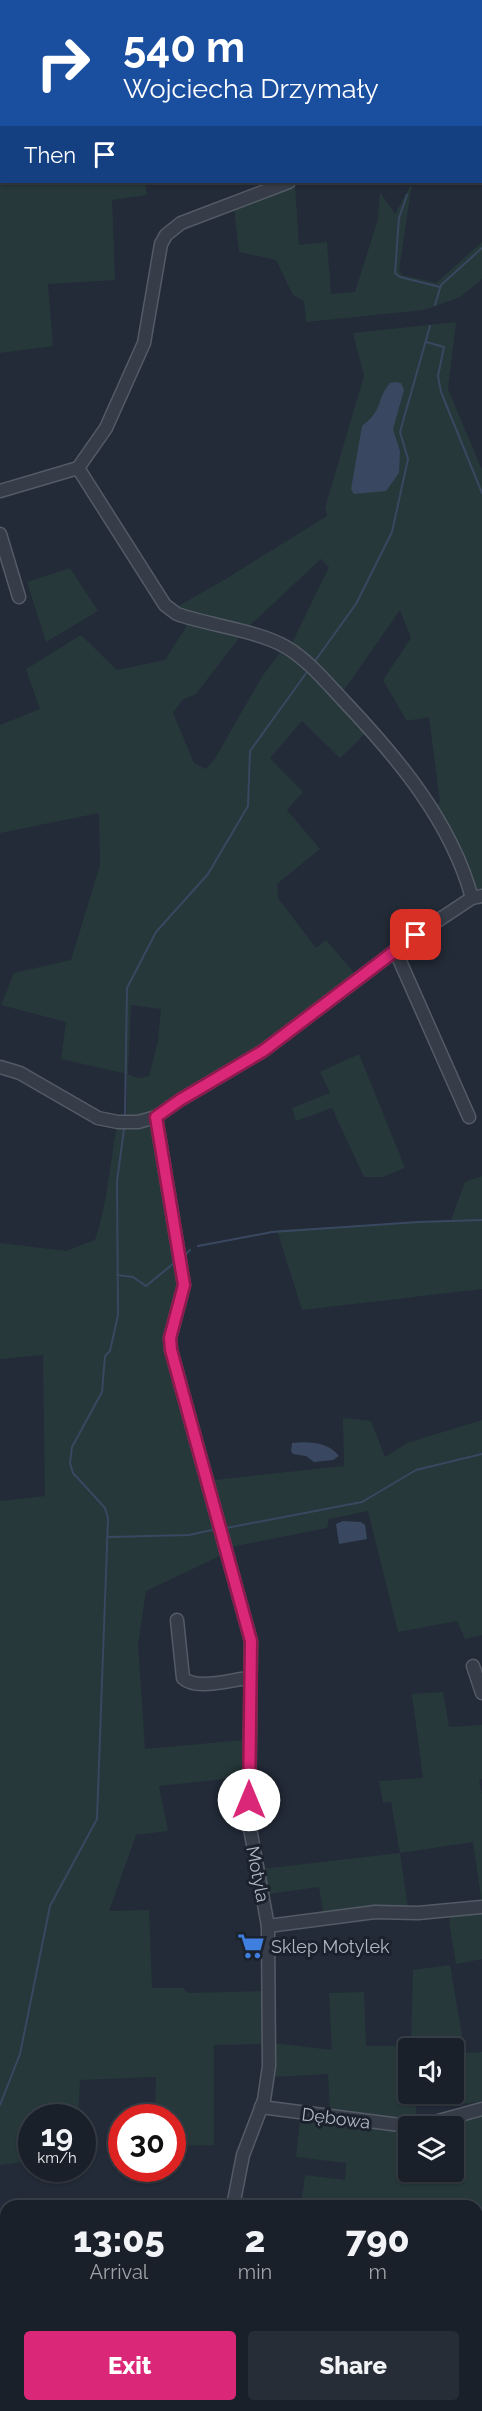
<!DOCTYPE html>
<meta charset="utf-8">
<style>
body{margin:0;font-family:Raleway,sans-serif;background:#272d36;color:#f1f3f6;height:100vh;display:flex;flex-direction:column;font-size:22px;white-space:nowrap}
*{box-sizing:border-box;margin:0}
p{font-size:20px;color:#9fa3a8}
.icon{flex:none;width:33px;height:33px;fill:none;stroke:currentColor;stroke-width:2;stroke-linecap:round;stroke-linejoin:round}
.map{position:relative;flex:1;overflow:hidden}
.drawer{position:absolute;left:0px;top:2200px;width:483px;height:212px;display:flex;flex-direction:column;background:#1a202a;border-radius:18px 18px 0 0;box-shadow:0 2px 4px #0004,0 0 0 2px #383e47}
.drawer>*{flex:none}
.banner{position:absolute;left:0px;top:0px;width:483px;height:183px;box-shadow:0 2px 4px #0004,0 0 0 2px #383e47;background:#1a4fa0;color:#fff;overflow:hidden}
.buttons{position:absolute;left:398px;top:2038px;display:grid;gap:12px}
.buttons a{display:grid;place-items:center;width:66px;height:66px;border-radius:6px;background:#1a202a;box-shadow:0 2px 4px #0004,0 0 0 2px #383e47;font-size:30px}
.speed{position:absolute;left:18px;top:2104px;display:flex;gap:12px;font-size:30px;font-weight:700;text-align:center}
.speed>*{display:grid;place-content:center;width:78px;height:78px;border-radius:50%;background:#1a202a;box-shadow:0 2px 4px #0004,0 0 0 2px #383e47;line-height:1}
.speed small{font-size:15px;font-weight:400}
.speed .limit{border:9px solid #d22;background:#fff;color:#111}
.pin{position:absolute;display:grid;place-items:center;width:51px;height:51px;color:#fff;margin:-26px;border-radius:12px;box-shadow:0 3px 9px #0006}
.me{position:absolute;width:66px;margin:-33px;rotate:0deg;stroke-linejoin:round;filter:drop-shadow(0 0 4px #0008)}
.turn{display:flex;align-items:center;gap:21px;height:126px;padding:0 24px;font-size:27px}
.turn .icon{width:78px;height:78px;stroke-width:2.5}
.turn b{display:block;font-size:42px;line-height:51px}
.then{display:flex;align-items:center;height:57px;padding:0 24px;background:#0003;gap:12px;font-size:22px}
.eta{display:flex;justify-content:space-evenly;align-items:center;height:102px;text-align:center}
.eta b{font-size:36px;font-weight:800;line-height:42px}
.primary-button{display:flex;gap:12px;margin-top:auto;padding:12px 24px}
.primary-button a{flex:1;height:69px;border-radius:6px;background:#db2777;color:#fff;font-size:24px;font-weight:800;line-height:69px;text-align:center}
.primary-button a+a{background:#272d36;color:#f1f3f6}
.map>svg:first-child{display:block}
</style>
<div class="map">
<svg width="482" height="2411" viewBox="0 0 482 2411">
<rect width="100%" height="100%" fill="#232b38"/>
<g fill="#26383a" fill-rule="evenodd">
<polygon points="0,0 315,0 2,2 2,182 145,182 147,195 112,200 115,280 48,284 53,346 0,353"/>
<polygon points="412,183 399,270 402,275 436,283 482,242 482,279 460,297 424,310 306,322 304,301 293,295 276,260 239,252 234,208 295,186 299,245 327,242 331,294 355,292 378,219 380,192 395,214"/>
<polygon points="456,322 448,389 482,470 482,892 476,893 435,807 440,802 429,717 407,721 383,680 411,638 400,610 342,693 292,643 329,567 321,559 246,629 193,616 177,607 224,580 327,516 325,508 364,376 353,333"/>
<polygon points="70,568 98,611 46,642 27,582"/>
<path d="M 188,624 L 239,638 L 196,694 L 182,700 L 173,713 L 194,763 L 206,769 L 214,760 L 263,675 L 280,653 L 299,663 L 366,733 L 340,758 L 302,721 L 270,758 L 303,792 L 287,810 L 320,849 L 277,884 L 278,898 L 316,948 L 326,940 L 356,975 L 252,1053 L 157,1111 L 127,1117 L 127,1074 L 61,1059 L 66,1022 L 1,1005 L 14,973 L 71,960 L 100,865 L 99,813 L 0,833 L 0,725 L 40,709 L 26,669 L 81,635 L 117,670 L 165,660 ZM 131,1005 L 161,1009 L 158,1041 L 149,1076 L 138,1078 L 128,1074 Z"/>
<polygon points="359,1054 405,1168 383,1177 364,1177 332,1108 296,1121 292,1108 330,1093 320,1072"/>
<path d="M 148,1126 L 157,1134 L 178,1277 L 179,1300 L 167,1338 L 222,1555 L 146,1591 L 138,1644 L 145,1749 L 244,1740 L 243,1777 L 159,1786 L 168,1831 L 136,1835 L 109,1911 L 149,1910 L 152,1988 L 183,1988 L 188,1993 L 264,1991 L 265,2044 L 214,2045 L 214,2145 L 173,2146 L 172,2118 L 155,2118 L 156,2077 L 80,2080 L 78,2118 L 32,2118 L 31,2161 L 0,2165 L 0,1501 L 45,1496 L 43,1355 L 0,1359 L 0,1243 L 66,1251 L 95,1240 C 108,1204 109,1164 117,1127 Z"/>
<polygon points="482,1176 482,1289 302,1310 277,1230 451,1220 465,1182"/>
<polygon points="343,1418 371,1421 385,1457 407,1443 482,1420 482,1635 465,1639 457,1621 398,1632 368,1511 329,1519 327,1528 231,1547 213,1480 344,1466"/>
<polygon points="443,1692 449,1727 482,1725 482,1779 479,1780 482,1794 482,1903 473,1842 400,1853 408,1909 324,1916 319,1887 268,1894 262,1869 400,1853 391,1802 383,1803 379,1781 423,1778 412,1694"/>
<polygon points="482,1911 482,1959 456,1964 449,1922 452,1914"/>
<polygon points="450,1965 465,2053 482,2052 482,2101 452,2106 450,2094 453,2094 453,2049 408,2049 408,2094 415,2094 417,2118 391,2121 330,2114 328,2074 271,2077 273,2043 332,2050 329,1993 364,1992 366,2046 411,2046 413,1970"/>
<polygon points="482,2115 482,2411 195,2411 199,2406 477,2406 477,2206 301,2206 305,2175 345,2180 346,2163 296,2157 300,2119 408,2130 408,2172 453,2172 453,2127 432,2127"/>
<polygon points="0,2228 6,2230 6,2406 84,2406 112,2411 0,2411"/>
</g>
<g fill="#394860">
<path d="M 395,382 L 401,383 L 404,390 L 393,429 L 400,451 L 399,473 L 386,491 L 354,494 L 351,489 L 362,426 C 385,408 375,401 390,383 Z"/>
<path d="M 292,1443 C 308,1441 329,1442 339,1456 L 333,1460 L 314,1462 L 306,1456 L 293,1454 L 291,1451 Z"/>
<polygon points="343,1521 361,1522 365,1525 367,1539 339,1544 336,1524"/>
</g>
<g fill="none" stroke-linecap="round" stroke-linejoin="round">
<g stroke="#394860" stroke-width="2">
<polyline points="407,195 399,218 395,273 400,277 440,287"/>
<polyline points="435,305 441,285 482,248"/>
<polyline points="426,342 444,347 438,376 441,392 482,493"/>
<polyline points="315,661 356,604 392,532 408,459 400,432 430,326"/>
<polyline points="125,1115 127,988 156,932 208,874 248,806 250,751 307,672"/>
<polyline points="198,1246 272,1232 418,1222 482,1220"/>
<polyline points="185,1255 190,1250"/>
<polyline points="117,1275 133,1277 146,1286 174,1263"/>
<polyline points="226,1528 362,1502 416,1470 482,1454"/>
<polyline points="109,1537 189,1535 212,1530"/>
<polyline points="0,2105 20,2054 50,1906 97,1819 108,1518 105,1508 73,1473 70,1463 72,1447 102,1392 105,1356 110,1351 118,1315 117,1181 124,1129"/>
</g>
<defs>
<g id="minor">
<polyline points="426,2 427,0"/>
<path d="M 78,468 L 165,605 L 177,614 C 208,625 259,631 286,647 C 308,660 326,682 343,700 C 397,757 451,821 472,898"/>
<polyline points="78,468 106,428 144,343 161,244 166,235 181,223 289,182"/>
<polyline points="0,491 78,468"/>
<polyline points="0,534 19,597"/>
<polyline points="395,950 469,1117"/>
<polyline points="0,1067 20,1073 98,1118 118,1122 138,1122 156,1117 180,1100 263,1051 416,935 472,898 482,896"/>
<polyline points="156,1117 184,1285 170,1338 171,1350 251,1641 249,1823 268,1926 269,2066 264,2100 243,2155 233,2206"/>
<path d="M 177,1620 L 183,1678 C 197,1691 232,1679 250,1678"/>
<polyline points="473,1666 482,1693"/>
<polyline points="268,1926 375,1912 418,1913 482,1907"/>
<polyline points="261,2107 400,2125 431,2123 482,2109"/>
<polyline points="191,2411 194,2406"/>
</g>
</defs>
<use href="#minor" stroke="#545b66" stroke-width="15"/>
<use href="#minor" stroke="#363d48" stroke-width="12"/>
</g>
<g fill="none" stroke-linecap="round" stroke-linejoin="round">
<defs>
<polyline id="route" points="249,1800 251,1641 171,1350 170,1338 184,1285 156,1117 180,1100 263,1051 416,935"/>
</defs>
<use href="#route" stroke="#8e194d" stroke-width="15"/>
<use href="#route" stroke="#db2777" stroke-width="10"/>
</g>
<defs>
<symbol id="supermarket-bare" viewBox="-9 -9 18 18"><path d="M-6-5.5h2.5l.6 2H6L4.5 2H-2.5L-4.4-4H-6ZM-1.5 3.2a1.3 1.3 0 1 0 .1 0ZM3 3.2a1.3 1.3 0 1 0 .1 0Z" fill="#3f7fe0" stroke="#1c222d" stroke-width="2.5" paint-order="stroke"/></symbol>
</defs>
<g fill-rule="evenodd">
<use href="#supermarket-bare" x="232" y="1927" width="38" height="38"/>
</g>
<g text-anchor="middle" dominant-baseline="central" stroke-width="6" stroke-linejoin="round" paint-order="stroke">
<g font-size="18" fill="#b1b8c4" stroke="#1c222d">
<text transform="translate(258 1874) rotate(79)">Motyla</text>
<text transform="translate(336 2118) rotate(7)">Dębowa</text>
</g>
<g font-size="18" fill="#b1b8c4" stroke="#1c222d" text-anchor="start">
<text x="271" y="1946">Sklep Motylek</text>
</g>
</g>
</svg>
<div class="buttons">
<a><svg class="icon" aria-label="sound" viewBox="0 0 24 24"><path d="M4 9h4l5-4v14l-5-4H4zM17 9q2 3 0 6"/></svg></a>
<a><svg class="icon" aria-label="layers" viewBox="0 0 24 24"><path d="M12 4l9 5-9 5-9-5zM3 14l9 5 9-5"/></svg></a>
</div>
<div class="speed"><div>19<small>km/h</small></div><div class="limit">30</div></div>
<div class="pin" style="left:416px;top:935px;background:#d93025"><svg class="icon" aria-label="arrive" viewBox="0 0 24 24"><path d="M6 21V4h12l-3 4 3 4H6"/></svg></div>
<svg class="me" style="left:249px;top:1800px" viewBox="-20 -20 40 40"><circle r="19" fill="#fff"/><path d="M0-13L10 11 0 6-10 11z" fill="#db2777"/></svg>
<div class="banner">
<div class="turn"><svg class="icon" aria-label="right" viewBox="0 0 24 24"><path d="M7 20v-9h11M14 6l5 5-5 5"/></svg><div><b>540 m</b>Wojciecha Drzymały</div></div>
<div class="then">Then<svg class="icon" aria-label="arrive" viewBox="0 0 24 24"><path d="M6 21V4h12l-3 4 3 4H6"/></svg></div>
</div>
<section class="drawer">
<div class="eta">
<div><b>13:05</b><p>Arrival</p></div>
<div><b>2</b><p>min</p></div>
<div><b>790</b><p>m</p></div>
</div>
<div class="primary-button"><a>Exit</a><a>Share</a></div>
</section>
</div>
